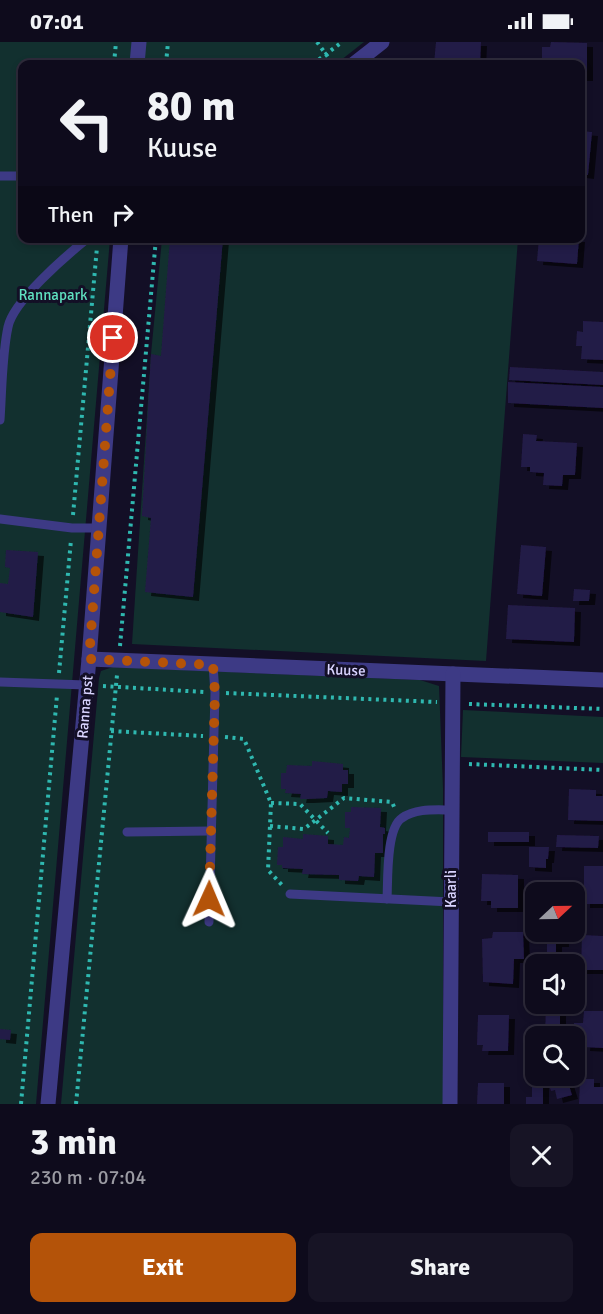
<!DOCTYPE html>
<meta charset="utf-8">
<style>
body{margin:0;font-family:Signika,sans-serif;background:#171425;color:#f1f3f6;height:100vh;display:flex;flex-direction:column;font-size:22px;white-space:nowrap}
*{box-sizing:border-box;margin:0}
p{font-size:20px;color:#9b9ba3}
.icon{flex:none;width:33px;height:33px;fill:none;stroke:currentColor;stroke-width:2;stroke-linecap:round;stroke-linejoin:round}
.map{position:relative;height:1062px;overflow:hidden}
.sheet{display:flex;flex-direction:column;background:#0e0b1c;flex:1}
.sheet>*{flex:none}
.guide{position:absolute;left:18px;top:18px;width:567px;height:183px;border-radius:12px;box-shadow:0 3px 9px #0003,0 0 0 2px #2e2b3b;background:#0e0b1c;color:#f1f3f6;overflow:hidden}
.needle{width:39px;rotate:68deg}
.controls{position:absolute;left:525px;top:840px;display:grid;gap:12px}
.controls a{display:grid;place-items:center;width:60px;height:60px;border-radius:12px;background:#0e0b1c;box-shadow:0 3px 9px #0003,0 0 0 2px #2e2b3b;font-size:30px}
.pin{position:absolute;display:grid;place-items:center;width:51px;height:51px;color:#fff;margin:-26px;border:3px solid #fff;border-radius:50%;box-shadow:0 2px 6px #0007}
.me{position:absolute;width:66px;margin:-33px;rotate:1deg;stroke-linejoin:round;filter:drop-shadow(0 0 4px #0008)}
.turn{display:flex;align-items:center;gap:21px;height:126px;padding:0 30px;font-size:27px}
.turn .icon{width:78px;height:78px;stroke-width:2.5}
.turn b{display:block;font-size:42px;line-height:51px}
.then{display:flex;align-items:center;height:57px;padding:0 30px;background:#0003;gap:12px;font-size:22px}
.round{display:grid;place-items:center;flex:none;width:63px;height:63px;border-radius:12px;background:#171425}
.summary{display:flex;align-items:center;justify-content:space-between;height:102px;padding:0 30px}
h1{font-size:36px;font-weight:700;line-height:45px}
.primary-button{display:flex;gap:12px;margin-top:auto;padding:12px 30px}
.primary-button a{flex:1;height:69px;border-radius:12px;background:#b45309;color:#fff;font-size:24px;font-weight:700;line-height:69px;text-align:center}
.primary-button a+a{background:#171425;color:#f1f3f6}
.status{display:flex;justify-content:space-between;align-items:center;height:42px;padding:0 30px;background:#0e0b1c;direction:ltr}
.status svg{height:16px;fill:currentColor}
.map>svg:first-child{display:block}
</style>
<div class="status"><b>07:01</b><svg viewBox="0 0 49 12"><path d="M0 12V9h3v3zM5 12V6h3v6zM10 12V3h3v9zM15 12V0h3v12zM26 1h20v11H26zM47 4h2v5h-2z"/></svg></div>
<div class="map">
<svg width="603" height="1062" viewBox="0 0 603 1062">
<defs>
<filter id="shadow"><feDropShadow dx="6" dy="4" stdDeviation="0" flood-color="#0009"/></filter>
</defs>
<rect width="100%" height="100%" fill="#130f26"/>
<g fill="#12302f">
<polygon points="0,0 364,0 336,22 22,22 22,196 110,197 36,1062 0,1062"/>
<polygon points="162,197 518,197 486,619 132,602 151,312"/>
<polygon points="113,625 420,638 439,644 443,746 443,1062 61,1062 99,636 101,629"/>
<polygon points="463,668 603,675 603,721 461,715"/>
</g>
<g fill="#241b47" filter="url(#shadow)">
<polygon points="436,0 481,0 480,22 434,22"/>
<polygon points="551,0 587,1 587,35 580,35 580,22 542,22 542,5 550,5"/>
<polygon points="580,89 592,90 588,133 580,132"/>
<polygon points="170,196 223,196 193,555 145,550 151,476 142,474 151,312 161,314"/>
<polygon points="539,196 579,196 577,222 537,219"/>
<polygon points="583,279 603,280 603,318 581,317 582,304 576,304 577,289 583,290"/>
<polygon points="510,325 603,330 603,343 509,338"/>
<polygon points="508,340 603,345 603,366 508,361"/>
<polygon points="523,392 537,393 536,399 577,401 575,433 563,433 562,444 543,443 544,431 530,430 530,425 521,425"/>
<polygon points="521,503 546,505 542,554 517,552"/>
<polygon points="6,508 38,510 33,575 0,570 0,541 8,542 10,526 5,525"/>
<polygon points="574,547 590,548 589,559 573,559"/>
<polygon points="508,563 575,566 574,600 506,597"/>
<polygon points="312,719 343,722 343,728 348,728 348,742 342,742 342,750 328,749 327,756 308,757 300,757 301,752 285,751 286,747 281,747 281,731 286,731 287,723 312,724"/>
<polygon points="569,747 596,748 596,754 603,754 603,779 568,778"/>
<polygon points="351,765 381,766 380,785 385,786 385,792 383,792 383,811 375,811 374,835 359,834 358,839 339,838 339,833 302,832 303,827 282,826 282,823 277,823 278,805 283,805 283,795 303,797 303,792 328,794 328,802 343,803 344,795 349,796 350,786 345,786 345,770 351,770"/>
<rect x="488" y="790" width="41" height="10"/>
<polygon points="557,793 599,794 598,806 556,805"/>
<polygon points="529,805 549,805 548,817 546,817 546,826 529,825"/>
<rect x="584" y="824" width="19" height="38"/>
<polygon points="482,832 518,833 518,866 491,866 491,859 481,859"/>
<polygon points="493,890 523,890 524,917 514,917 513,942 483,940 482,897 492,896"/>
<polygon points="547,890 563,890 563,901 556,901 556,922 547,922"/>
<polygon points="582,893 603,894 603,928 581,928"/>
<polygon points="546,962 560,962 560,994 545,994"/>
<polygon points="584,969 603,969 603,1006 584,1005 585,995 574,994 574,981 583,981"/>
<polygon points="478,973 509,973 508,1009 482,1009 483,1003 477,1003"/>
<polygon points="0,987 11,988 10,998 0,997"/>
<rect x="526" y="1010" width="10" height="12"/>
<polygon points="525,1023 536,1023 536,1034 543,1034 543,1062 526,1062 526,1055 532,1055 532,1032 525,1032"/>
<polygon points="546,1034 566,1034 572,1053 557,1057 555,1048 551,1049"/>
<polygon points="580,1037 594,1037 594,1045 603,1045 603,1062 579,1062"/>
<polygon points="478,1041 504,1041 504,1062 477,1062"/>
</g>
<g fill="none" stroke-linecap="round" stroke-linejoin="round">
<g stroke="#2fb8b0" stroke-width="4" stroke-dasharray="3 4.5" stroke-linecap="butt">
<polyline points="317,0 333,22"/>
<polyline points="114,22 116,0"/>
<polyline points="166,22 168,0"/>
<polyline points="313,22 342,0"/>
<polyline points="73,473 97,205"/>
<polyline points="120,604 156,196"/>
<polyline points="59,631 71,498"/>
<polyline points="103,644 204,650"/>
<polyline points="226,651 437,660"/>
<polyline points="469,662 603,667"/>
<polyline points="111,689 203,694"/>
<polyline points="225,695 244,697 271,761 268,828 282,843"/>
<polyline points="469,722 603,728"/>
<polyline points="271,761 300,762 328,791"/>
<polyline points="270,784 304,787 344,756 392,760 395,767"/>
<polyline points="21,1062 57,653"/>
<polyline points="76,1062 117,633"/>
</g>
<g stroke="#3d3a85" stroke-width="9">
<polyline points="0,134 22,134"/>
<path d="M 0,378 C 2,348 2,313 8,285 C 13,259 67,213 88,196"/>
<polyline points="0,477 72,486 99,486"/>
<polyline points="0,640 86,643"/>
<polyline points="127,790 210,789"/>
<polyline points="290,852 451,860"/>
<path d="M 387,857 C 388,839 386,786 402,776 C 416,766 435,768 452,768"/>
<polyline points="209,880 215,651 213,623"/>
</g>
<g stroke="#3d3a85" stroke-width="15">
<polyline points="137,22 139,0"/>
<polyline points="354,22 382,0"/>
<polyline points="89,617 603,638"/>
<polyline points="48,1062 89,617 121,196"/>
<polyline points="450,1062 453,632"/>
</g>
</g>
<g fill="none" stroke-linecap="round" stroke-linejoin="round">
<polyline stroke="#b45309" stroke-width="10" stroke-dasharray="0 18" points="113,296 89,617 213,623 215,651 209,857"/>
</g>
<g text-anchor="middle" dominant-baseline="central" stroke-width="6" stroke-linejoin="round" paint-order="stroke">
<g font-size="15" fill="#5fe0c0" stroke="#130f26">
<text x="53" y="253">Rannapark</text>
</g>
<g font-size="15" fill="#d9d4ff" stroke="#130f26">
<text transform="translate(346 628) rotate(2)">Kuuse</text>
<text transform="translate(85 665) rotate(-85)">Ranna pst</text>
<text transform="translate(451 847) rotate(-90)">Kaarli</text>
</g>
</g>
</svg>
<div class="controls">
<a><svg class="needle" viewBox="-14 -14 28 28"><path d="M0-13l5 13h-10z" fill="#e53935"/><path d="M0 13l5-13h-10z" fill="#9b9ba3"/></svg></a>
<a><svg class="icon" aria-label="sound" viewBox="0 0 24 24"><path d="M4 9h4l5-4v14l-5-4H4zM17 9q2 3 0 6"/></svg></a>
<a><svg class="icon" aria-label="search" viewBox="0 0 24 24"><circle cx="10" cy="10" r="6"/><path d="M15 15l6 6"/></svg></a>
</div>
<div class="pin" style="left:113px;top:296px;background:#d93025"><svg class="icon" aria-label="arrive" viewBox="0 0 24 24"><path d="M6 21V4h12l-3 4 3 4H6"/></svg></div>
<svg class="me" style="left:209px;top:857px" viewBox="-20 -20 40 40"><path d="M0-17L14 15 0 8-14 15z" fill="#b45309" stroke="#fff" stroke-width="4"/></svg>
<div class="guide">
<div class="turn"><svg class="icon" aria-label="left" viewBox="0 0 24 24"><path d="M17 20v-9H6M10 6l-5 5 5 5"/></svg><div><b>80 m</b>Kuuse</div></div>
<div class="then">Then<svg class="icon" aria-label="right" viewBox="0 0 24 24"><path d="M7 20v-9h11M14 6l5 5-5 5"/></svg></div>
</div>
</div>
<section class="sheet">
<div class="summary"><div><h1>3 min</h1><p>230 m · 07:04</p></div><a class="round"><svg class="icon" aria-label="close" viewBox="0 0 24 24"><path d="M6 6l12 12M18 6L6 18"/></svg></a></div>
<div class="primary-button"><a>Exit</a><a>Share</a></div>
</section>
